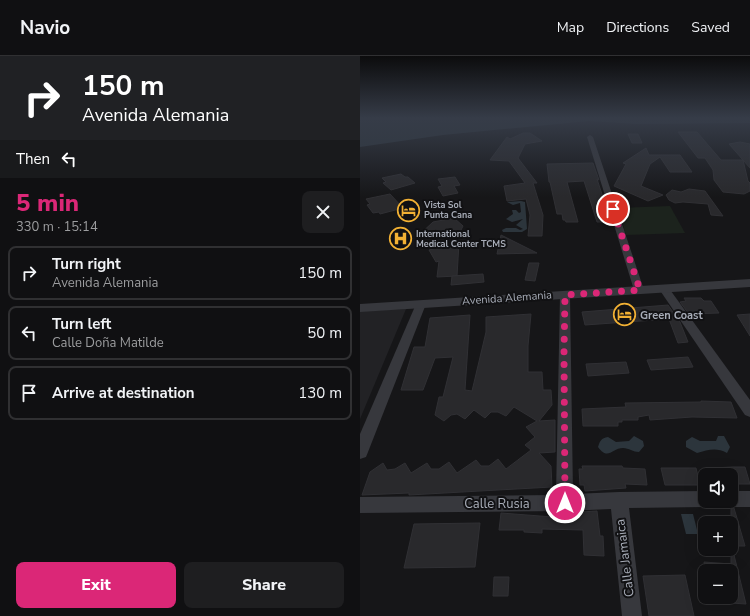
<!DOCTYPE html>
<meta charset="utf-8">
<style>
body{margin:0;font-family:"Nunito Sans",sans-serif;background:#1e1e20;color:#f1f3f6;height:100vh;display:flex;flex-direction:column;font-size:15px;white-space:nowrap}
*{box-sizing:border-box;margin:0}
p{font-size:13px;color:#9c9d9f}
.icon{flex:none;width:22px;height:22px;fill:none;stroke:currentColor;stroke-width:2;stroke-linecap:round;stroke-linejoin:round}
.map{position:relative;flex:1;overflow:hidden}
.sheet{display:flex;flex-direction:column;background:#101012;width:360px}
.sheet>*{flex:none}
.hud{background:#202124;color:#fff;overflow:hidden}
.controls{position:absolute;left:338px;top:412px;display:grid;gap:8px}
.controls a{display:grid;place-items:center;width:40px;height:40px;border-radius:8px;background:#101012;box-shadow:0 4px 16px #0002,0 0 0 1px #303032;font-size:20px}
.pin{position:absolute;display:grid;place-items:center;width:34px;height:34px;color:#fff;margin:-17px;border:2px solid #fff;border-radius:50%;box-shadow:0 1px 4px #0007}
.me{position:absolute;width:44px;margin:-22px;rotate:0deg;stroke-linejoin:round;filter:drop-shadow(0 0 3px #0008)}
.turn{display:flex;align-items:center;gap:14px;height:84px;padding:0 16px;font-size:18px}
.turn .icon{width:52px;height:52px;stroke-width:2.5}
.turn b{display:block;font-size:28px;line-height:34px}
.then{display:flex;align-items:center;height:38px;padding:0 16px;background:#0003;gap:8px;font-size:15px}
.round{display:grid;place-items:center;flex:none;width:42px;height:42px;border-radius:8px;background:#1e1e20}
.headline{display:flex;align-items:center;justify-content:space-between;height:68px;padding:0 16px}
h1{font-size:24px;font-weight:800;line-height:30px;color:#db2777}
.primary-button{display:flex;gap:8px;margin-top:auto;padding:8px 16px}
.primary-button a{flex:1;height:46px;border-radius:8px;background:#db2777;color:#fff;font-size:16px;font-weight:800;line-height:46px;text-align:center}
.primary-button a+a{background:#1e1e20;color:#f1f3f6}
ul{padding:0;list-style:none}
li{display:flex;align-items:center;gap:12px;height:54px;margin:0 8px 6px;padding:0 8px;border:2px solid #303032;border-radius:8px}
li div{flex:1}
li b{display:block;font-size:15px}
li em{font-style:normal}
header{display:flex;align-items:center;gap:24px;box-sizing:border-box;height:56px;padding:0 20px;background:#101012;border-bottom:1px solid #303032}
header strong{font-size:19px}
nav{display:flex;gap:22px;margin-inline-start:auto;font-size:14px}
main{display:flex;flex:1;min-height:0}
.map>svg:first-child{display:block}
</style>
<header>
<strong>Navio</strong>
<nav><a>Map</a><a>Directions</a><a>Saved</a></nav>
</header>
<main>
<section class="sheet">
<div class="hud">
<div class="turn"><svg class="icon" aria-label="right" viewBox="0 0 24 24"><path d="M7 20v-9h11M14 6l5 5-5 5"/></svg><div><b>150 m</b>Avenida Alemania</div></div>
<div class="then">Then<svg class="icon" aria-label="left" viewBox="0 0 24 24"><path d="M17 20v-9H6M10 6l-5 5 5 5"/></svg></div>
</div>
<div class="headline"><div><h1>5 min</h1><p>330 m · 15:14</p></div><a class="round"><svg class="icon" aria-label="close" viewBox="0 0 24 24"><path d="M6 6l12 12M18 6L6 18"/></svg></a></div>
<ul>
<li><svg class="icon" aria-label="right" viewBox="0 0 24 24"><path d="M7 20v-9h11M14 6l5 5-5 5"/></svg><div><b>Turn right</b><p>Avenida Alemania</p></div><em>150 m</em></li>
<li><svg class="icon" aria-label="left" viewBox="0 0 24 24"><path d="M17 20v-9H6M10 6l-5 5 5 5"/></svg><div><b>Turn left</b><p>Calle Doña Matilde</p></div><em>50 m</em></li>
<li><svg class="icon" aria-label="arrive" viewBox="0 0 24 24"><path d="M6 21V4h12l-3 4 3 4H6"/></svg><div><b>Arrive at destination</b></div><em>130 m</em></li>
</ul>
<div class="primary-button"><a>Exit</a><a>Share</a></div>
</section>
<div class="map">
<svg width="390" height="560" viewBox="0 0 390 560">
<rect width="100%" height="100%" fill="#161618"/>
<polygon fill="#222225" points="46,253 0,363 0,255"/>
<polygon fill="#1c231d" points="310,150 325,177 266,179 258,152"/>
<g fill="#2c353c">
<polygon points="0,62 390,62 390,67 277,68 229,65 83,79 0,91"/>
<polygon points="161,145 165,146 167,173 162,176 143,176 142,174 146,172 156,172 160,174 163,173 156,169 163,163 152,166 146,163 153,158 152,154 156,154 159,157 161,156 160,147 153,149 147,146"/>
<path d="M 274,380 L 283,385 L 284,390 L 279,396 C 273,396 269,392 263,392 C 252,392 248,405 238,391 C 240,385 241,382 248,381 L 256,386 L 269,385 Z"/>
<path d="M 358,380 L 364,380 L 370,391 L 367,397 C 356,391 348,394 337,397 L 326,391 L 326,385 L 332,381 L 340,385 L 356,385 Z"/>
<polygon points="321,458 333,458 338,478 326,478"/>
</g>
<g fill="#29292c" stroke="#303034">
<polygon points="318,76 337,76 361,104 383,104 369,88 380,86 390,88 390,112 383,104 388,125 390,127 390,135 384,138 363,136 354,124 353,114 345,102 338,102"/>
<polygon points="163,77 170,77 182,85 165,88 158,102 177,127 173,127 183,159 182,180 168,180 170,159 166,143 147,145 144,130 165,127 149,105 130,104 147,81 150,83"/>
<polygon points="268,78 278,78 282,87 272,87"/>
<polygon points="286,92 289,99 320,99 332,116 310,116 300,101 290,108 281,130 303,139 288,145 254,130 266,108 263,107"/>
<polygon points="233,107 239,124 237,123 251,166 237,166 224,125 207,126 218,166 206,166 205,164 203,164 202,158 197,158 190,126 189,126 187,108"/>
<polygon points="41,118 45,121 48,121 55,127 31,134 23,127 26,126 22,122"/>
<polygon points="95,121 100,129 94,130 98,137 83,140 78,131 82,130 78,123"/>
<polygon points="329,133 345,135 363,160 351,159 348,148 323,146 315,147 309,144 306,139 312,134 321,136"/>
<polygon points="30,138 43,152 20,158 19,156 13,157 7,149 10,148 6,143"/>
<polygon points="94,162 103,170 98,180 58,180 73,166"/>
<polygon points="141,179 177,197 137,198"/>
<polygon points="99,187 97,220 77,221 79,205 76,206 69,194"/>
<polygon points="169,207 179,207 175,225 165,224"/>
<polygon points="123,218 124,226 91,229 92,220"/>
<polygon points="324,242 341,242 344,245 351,245 359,257 329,258 320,246 326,245"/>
<polygon points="308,249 320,266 328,286 318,287 309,263 225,269 222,256"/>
<polygon points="171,258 168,290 168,316 182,316 183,334 191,334 192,349 179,365 195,364 195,396 179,397 191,410 192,431 49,439 49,437 2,439 10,416 23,407 27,414 35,413 45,407 51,417 67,407 71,413 79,413 89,406 97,417 116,404 121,410 129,410 138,403 146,413 171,394 165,389 175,381 166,371 177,365 154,351 146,360 138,356 131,356 125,362 114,354 105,363 97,358 91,359 84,365 75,359 79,341 83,341 93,301 75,302 63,334 41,334 54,291 65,291 70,262 110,259 105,334 112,335 126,276 126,261"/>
<polygon points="390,258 390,280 377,259"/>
<polygon points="328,301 333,311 291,314 287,304"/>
<polygon points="266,306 269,317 228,320 226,308"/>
<polygon points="341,345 371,346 377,362 332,361 290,364 289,359 278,361 278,364 262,364 262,366 258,366 258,370 223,370 222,353 266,351 265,347 341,346"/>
<polygon points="222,410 262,410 263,412 285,413 287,429 265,428 266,432 225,435 224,429 220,429 219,413 223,413"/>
<polygon points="373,411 385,411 390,428 377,428 374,419 352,419 352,412"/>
<polygon points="301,412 336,412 340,429 305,429"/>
<polygon points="371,452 374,452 385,490 371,490"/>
<polygon points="237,455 240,480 243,480 244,500 224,499 223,474 182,473 182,477 164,476 164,474 139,474 141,457 193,461 193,458 221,459 221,456"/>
<polygon points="120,467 115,511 44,512 54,468"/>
<polygon points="374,499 386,548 371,547 371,515 346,515 344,506 371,508 371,500"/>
<polygon points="325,519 334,560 289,560 283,520"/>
<polygon points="134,521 149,521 148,540 133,540"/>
</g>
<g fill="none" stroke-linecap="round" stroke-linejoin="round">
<g fill="#37383d" fill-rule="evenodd">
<polygon points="230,79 233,81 284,234 283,236 279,237 274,234 227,81"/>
<polygon points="304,230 308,231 390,344 390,361 385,359 299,233"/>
<polygon points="205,236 210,239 213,438 259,436 345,435 345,445 353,445 351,449 345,451 269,452 282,560 262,560 251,453 205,455 0,457 0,441 196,439 200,239"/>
<polygon points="61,245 66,248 8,396 6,401 0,403 0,378 56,248"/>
<polygon points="371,435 390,435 390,451 371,451 365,449 363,445 371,445"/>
</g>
<polygon fill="#37383d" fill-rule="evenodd" points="390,223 390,231 0,256 0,248"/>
</g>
<linearGradient id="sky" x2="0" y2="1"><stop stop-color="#0c0c0d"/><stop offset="0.44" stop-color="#363c48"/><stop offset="1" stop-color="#363c48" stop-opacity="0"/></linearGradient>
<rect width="390" height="141" fill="url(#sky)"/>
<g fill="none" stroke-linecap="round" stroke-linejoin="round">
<polyline stroke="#db2777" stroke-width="7" stroke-dasharray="0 12.6" points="205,447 204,297 205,239 280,234 253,153"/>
</g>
<defs>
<symbol id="hotel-ring" viewBox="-11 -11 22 22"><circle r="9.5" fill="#111113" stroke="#f2b134" stroke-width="1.5"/><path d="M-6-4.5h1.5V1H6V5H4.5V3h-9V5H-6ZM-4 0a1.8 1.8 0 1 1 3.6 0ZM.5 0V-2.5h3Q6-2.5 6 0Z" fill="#f2b134"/></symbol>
<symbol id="hospital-ring" viewBox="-11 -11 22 22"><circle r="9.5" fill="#111113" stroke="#f2b134" stroke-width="1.5"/><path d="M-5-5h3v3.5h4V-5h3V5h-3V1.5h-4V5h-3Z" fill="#f2b134"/></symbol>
</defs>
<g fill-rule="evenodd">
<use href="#hotel-ring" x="36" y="142" width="25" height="25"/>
<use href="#hospital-ring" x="28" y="170" width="25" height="25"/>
<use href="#hotel-ring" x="252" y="246" width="25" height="25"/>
</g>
<g text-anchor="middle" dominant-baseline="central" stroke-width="4" stroke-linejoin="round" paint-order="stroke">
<g font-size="9" font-weight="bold" fill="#a8adb8" stroke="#111113" text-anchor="start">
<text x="64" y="149">Vista Sol<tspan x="64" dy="10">Punta Cana</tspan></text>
<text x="56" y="178">International<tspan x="56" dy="10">Medical Center TCMS</tspan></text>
</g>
<g font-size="11" fill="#a8adb8" stroke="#111113">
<text transform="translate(147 242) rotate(-4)">Avenida Alemania</text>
</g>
<g font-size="11" font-weight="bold" fill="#a8adb8" stroke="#111113" text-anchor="start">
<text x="280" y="259">Green Coast</text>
</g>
<g font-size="13" fill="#a8adb8" stroke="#111113">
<text x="137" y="448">Calle Rusia</text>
<text transform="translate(265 502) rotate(-97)">Calle Jamaica</text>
</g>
</g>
</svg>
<div class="controls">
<a><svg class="icon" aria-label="sound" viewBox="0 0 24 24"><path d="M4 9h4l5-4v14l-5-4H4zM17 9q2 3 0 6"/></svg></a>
<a>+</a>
<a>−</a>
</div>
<div class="pin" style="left:253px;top:153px;background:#d93025"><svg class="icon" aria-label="arrive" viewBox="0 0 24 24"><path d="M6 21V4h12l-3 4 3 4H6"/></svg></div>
<svg class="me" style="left:205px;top:447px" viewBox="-20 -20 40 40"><circle r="17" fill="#db2777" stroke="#fff" stroke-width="3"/><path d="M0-11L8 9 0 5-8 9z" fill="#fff"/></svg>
</div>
</main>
